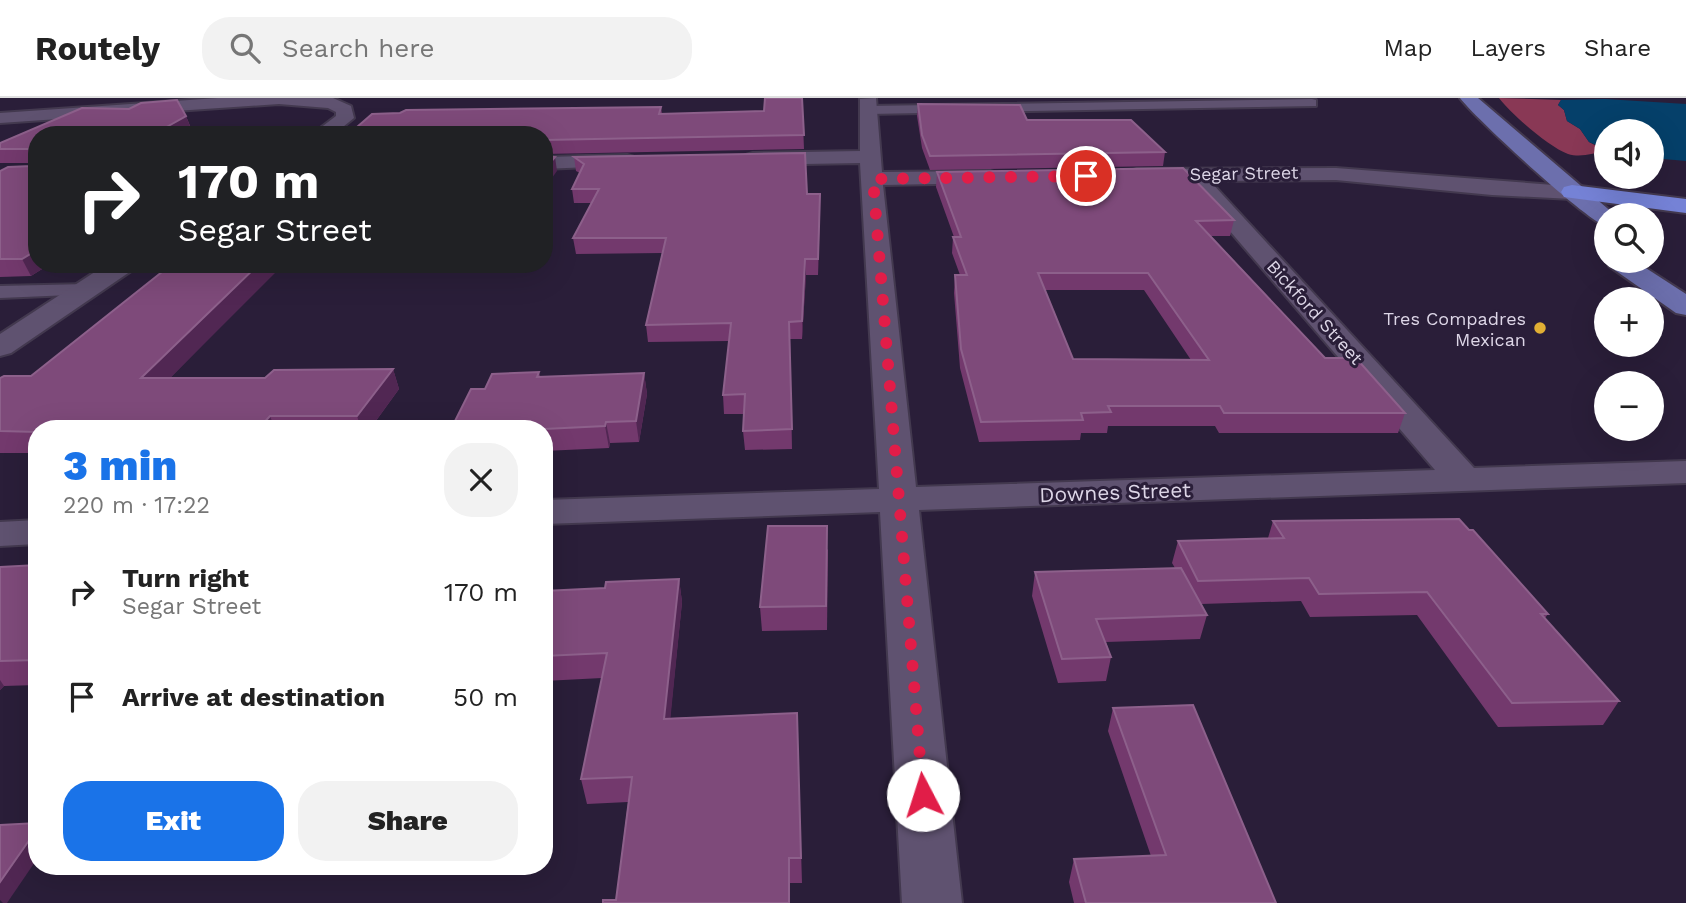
<!DOCTYPE html>
<meta charset="utf-8">
<style>
body{margin:0;font-family:"Work Sans",sans-serif;background:#f2f2f2;color:#222;height:100vh;display:flex;flex-direction:column;font-size:26px;white-space:nowrap}
*{box-sizing:border-box;margin:0}
p{font-size:23px;color:#767676}
.icon{flex:none;width:38px;height:38px;fill:none;stroke:currentColor;stroke-width:2;stroke-linecap:round;stroke-linejoin:round}
.map{position:relative;flex:1;overflow:hidden}
.drawer{position:absolute;left:28px;top:322px;width:525px;height:455px;display:flex;flex-direction:column;background:#fff;border-radius:28px;box-shadow:0 7px 28px #0002}
.drawer>*{flex:none}
.top-card{position:absolute;left:28px;top:28px;width:525px;height:147px;border-radius:28px;box-shadow:0 7px 28px #0002;background:#202124;color:#fff;overflow:hidden}
.controls{position:absolute;left:1594px;top:21px;display:grid;gap:14px}
.controls a{display:grid;place-items:center;width:70px;height:70px;border-radius:50%;background:#fff;box-shadow:0 7px 28px #0002;font-size:35px}
.pin{position:absolute;display:grid;place-items:center;width:60px;height:60px;color:#fff;margin:-30px;border:4px solid #fff;border-radius:50%;box-shadow:0 2px 7px #0007}
.me{position:absolute;width:77px;margin:-38px;rotate:355deg;stroke-linejoin:round;filter:drop-shadow(0 0 5px #0008)}
.turn{display:flex;align-items:center;gap:24px;height:147px;padding:0 35px;font-size:32px}
.turn .icon{width:91px;height:91px;stroke-width:2.5}
.turn b{display:block;font-size:49px;line-height:60px}
.round{display:grid;place-items:center;flex:none;width:74px;height:74px;border-radius:28px;background:#f2f2f2}
.headline{display:flex;align-items:center;justify-content:space-between;height:119px;padding:0 35px}
h1{font-size:42px;font-weight:800;line-height:52px;color:#1a73e8}
.button{display:flex;gap:14px;margin-top:auto;padding:14px 35px}
.button a{flex:1;height:80px;border-radius:28px;background:#1a73e8;color:#fff;font-size:28px;font-weight:800;line-height:80px;text-align:center}
.button a+a{background:#f2f2f2;color:#222}
ul{padding:0;list-style:none}
li{display:flex;align-items:center;gap:21px;height:105px;padding:0 35px}
li div{flex:1}
li b{display:block;font-size:26px}
li em{font-style:normal}
header{display:flex;align-items:center;gap:42px;box-sizing:border-box;height:98px;padding:0 35px;background:#fff;border-bottom:2px solid #e0e0e0}
header strong{font-size:33px}
nav{display:flex;gap:38px;margin-inline-start:auto;font-size:24px}
.search{width:490px;height:63px;background:#f2f2f2;display:flex;align-items:center;gap:18px;box-sizing:border-box;padding:0 24px;border-radius:28px;color:#767676;font-size:26px}
.map>svg:first-child{display:block}
</style>
<header>
<strong>Routely</strong>
<div class="search"><svg class="icon" aria-label="search" viewBox="0 0 24 24"><circle cx="10" cy="10" r="6"/><path d="M15 15l6 6"/></svg>Search here</div>
<nav><a>Map</a><a>Layers</a><a>Share</a></nav>
</header>
<div class="map">
<svg width="1686" height="805" viewBox="0 0 1686 805">
<rect width="100%" height="100%" fill="#2a1e39"/>
<path fill="#893855" d="M 1499,0 L 1561,2 L 1558,7 L 1564,12 L 1567,23 L 1580,31 L 1589,44 L 1606,53 C 1594,55 1581,60 1568,56 C 1549,49 1511,16 1499,0 Z"/>
<polygon fill="#05406a" points="1605,1 1686,6 1686,63 1652,60 1652,33 1606,33 1606,51 1589,44 1580,31 1567,23 1564,12 1558,7 1561,2"/>
<g fill="none" stroke-linecap="round" stroke-linejoin="round">
<defs>
<g id="lane">
<polygon points="1312,1 1316,2 1316,8 868,16 862,12 868,8"/>
<polygon points="87,186 94,188 97,192 94,196 0,200 0,188"/>
</g>
<g id="street">
<polygon points="218,0 333,0 351,8 354,20 333,37 311,37 336,18 336,14 328,10 279,6 0,25 0,15"/>
<polygon points="876,0 882,74 990,73 997,75 1001,79 997,83 990,85 883,87 916,389 1435,372 1187,83 1137,83 1130,81 1127,77 1130,73 1137,71 1336,70 1580,89 1583,94 1580,99 1572,101 1492,97 1336,82 1210,83 1474,370 1686,363 1686,385 919,412 962,805 902,805 880,414 544,426 544,402 879,391 860,65 753,67 746,65 743,61 746,57 753,55 860,53 860,1"/>
<polygon points="627,57 634,59 637,63 634,67 544,71 544,59"/>
<polygon points="107,166 138,166 134,171 11,255 0,258 0,236"/>
<polygon points="37,422 37,446 0,448 0,424"/>
</g>
<g id="primary">
<path d="M 1460,0 L 1478,0 L 1614,116 L 1606,117 L 1606,128 C 1588,124 1475,20 1460,0 Z"/>
<polygon points="1606,161 1635,163 1686,196 1686,217 1676,215 1609,168"/>
</g>
<polygon id="highway" points="1572,87 1686,101 1686,115 1564,99 1561,94 1564,89"/>
</defs>
<use href="#lane" stroke="#43394f" stroke-width="4"/>
<use href="#street" stroke="#43394f" stroke-width="4"/>
<use href="#primary" stroke="#43394f" stroke-width="4"/>
<use href="#highway" stroke="#43394f" stroke-width="4"/>
<use href="#lane" fill="#5f5270" fill-rule="evenodd"/>
<use href="#street" fill="#5f5270" fill-rule="evenodd"/>
<use href="#primary" fill="#6c6fad" fill-rule="evenodd"/>
<use href="#highway" fill="#7582d6" fill-rule="evenodd"/>
</g>
<g fill="#73396d" fill-rule="evenodd">
<polygon points="765,0 802,0 804,51 544,56 544,37 37,37 37,166 50,166 31,178 0,179 0,73 8,69 32,68 32,65 0,65 0,45 82,10 129,11 141,5 177,2 186,18 191,30 357,29 372,16 400,15 406,12 661,9 662,16 764,13"/>
<polygon points="918,6 1027,22 1165,54 1163,68 930,72 922,50 917,18"/>
<polygon points="574,59 807,96 820,110 818,177 806,177 802,241 790,241 792,351 745,352 743,333 744,316 724,316 723,297 729,243 648,244 646,227 662,155 576,156 573,140 591,105 574,105 572,91 580,75 576,73"/>
<path d="M 937,74 L 1234,122 L 1230,138 L 1211,138 L 1325,260 L 1405,315 L 1398,335 L 1219,335 L 1215,328 L 1108,328 L 1107,335 L 1081,335 L 1080,342 L 979,344 L 960,270 L 954,195 L 955,177 L 960,177 L 952,155 L 953,139 L 954,139 L 936,89 ZM 1045,192 L 1144,192 L 1191,262 L 1073,261 Z"/>
<polygon points="162,166 277,171 170,280 265,280 393,271 399,291 370,331 37,331 37,355 0,355 0,280 31,278 164,172"/>
<polygon points="539,274 540,279 644,275 647,296 639,344 610,345 609,350 544,353 544,331 485,291"/>
<polygon points="1273,423 1548,516 1545,520 1619,603 1603,627 1498,629 1417,517 1310,519 1301,503 1201,506 1207,517 1200,541 1106,544 1111,559 1106,583 1058,585 1032,498 1035,474 1175,470 1172,465 1178,443 1268,440"/>
<polygon points="828,451 827,532 762,533 760,509"/>
<polygon points="37,467 37,587 4,588 0,592 0,469"/>
<polygon points="679,481 682,504 670,620 797,615 802,785 790,785 790,805 603,805 616,802 628,704 587,706 581,681 602,580 544,583 544,493 605,490"/>
<polygon points="1113,610 1276,805 1074,805 1069,784 1074,761 1151,758 1108,633"/>
</g>
<g fill="#512753">
<polygon points="186,18 191,31 163,31"/>
<polygon points="555,59 557,73 544,91 544,72"/>
<polygon points="820,96 820,110 818,177 818,161"/>
<polygon points="37,152 37,166 50,166 31,178 22,161"/>
<polygon points="805,161 806,177 802,241 802,223"/>
<polygon points="259,166 284,166 150,300 141,280"/>
<polygon points="393,271 399,291 370,331 361,331 357,318"/>
<polygon points="644,275 647,296 639,344 636,323"/>
<polygon points="270,318 275,331 262,331 261,328"/>
<polygon points="606,324 610,345 609,350 605,328"/>
<polygon points="679,481 682,504 668,645 664,621"/>
<polygon points="0,582 4,588 0,592"/>
<polygon points="37,731 37,761 7,805 3,805 0,802 0,784"/>
<polygon points="789,760 790,785 790,805 789,805"/>
</g>
<g fill="#7e4a7a" stroke="#8d608b" stroke-width="2" fill-rule="evenodd">
<polygon points="765,0 802,0 804,37 544,42 544,37 37,37 37,51 0,51 0,45 82,10 129,11 141,5 177,2 186,18 163,31 357,29 372,16 400,15 406,12 661,9 659,16 764,13"/>
<polygon points="918,6 1020,7 1027,22 1131,22 1165,54 930,58 922,37"/>
<polygon points="37,55 37,152 22,161 0,161 0,73 8,69 32,68 33,57"/>
<polygon points="805,55 807,96 820,96 818,161 805,161 802,223 789,224 792,331 743,333 745,296 723,297 731,225 646,227 666,140 573,140 599,91 572,91 584,66 574,59"/>
<polygon points="544,58 555,59 544,72"/>
<path d="M 1183,70 L 1234,122 L 1196,123 L 1325,260 L 1356,260 L 1405,315 L 1224,315 L 1220,308 L 1108,308 L 1111,314 L 1081,315 L 1083,322 L 981,324 L 961,251 L 955,177 L 967,177 L 953,139 L 961,139 L 937,74 ZM 1038,175 L 1148,175 L 1209,262 L 1073,261 Z"/>
<polygon points="172,166 259,166 141,280 265,280 274,272 393,271 357,318 270,318 261,328 60,326 54,331 37,331 37,334 0,333 0,280 4,278 31,278"/>
<polygon points="539,274 537,279 644,275 636,323 606,324 605,328 544,331 451,331 471,291 485,291 492,276"/>
<polygon points="1459,421 1469,432 1473,432 1548,516 1541,516 1619,603 1512,605 1427,494 1319,496 1309,480 1198,483 1178,443 1284,440 1273,423"/>
<polygon points="768,428 827,428 826,508 760,509"/>
<polygon points="37,467 37,562 0,563 0,469"/>
<polygon points="1181,470 1207,517 1096,521 1111,559 1062,561 1035,474"/>
<polygon points="679,481 664,621 797,615 801,760 789,760 789,805 603,805 603,802 616,802 632,679 581,681 607,555 544,558 544,493 605,490 606,484"/>
<polygon points="1193,607 1276,805 1086,805 1074,761 1166,757 1113,610"/>
<polygon points="37,725 37,731 0,784 0,727"/>
</g>
<g fill="none" stroke-linecap="round" stroke-linejoin="round">
<polyline stroke="#e11d48" stroke-width="12" stroke-dasharray="0 21.6" points="923,697 873,81 1086,78"/>
</g>
<circle fill="#e1af34" stroke="#2a1e39" stroke-width="2.5" cx="1540" cy="230" r="7"/>
<g text-anchor="middle" dominant-baseline="central" stroke-width="6" stroke-linejoin="round" paint-order="stroke">
<g font-size="18" fill="#ddd6e7" stroke="#2a1e39">
<text transform="translate(1244 75) rotate(-1)">Segar Street</text>
<text transform="translate(1315 214) rotate(48)">Bickford Street</text>
</g>
<g font-size="18" fill="#ddd6e7" stroke="#2a1e39" text-anchor="end">
<text x="1526" y="220">Tres Compadres<tspan x="1526" dy="21">Mexican</tspan></text>
</g>
<g font-size="21" fill="#ddd6e7" stroke="#2a1e39">
<text transform="translate(1115 394) rotate(-2)">Downes Street</text>
</g>
</g>
</svg>
<div class="controls">
<a><svg class="icon" aria-label="sound" viewBox="0 0 24 24"><path d="M4 9h4l5-4v14l-5-4H4zM17 9q2 3 0 6"/></svg></a>
<a><svg class="icon" aria-label="search" viewBox="0 0 24 24"><circle cx="10" cy="10" r="6"/><path d="M15 15l6 6"/></svg></a>
<a>+</a>
<a>−</a>
</div>
<div class="pin" style="left:1086px;top:78px;background:#d93025"><svg class="icon" aria-label="arrive" viewBox="0 0 24 24"><path d="M6 21V4h12l-3 4 3 4H6"/></svg></div>
<svg class="me" style="left:923px;top:697px" viewBox="-20 -20 40 40"><circle r="19" fill="#fff"/><path d="M0-13L10 11 0 6-10 11z" fill="#e11d48"/></svg>
<div class="top-card">
<div class="turn"><svg class="icon" aria-label="right" viewBox="0 0 24 24"><path d="M7 20v-9h11M14 6l5 5-5 5"/></svg><div><b>170 m</b>Segar Street</div></div>
</div>
<section class="drawer">
<div class="headline"><div><h1>3 min</h1><p>220 m · 17:22</p></div><a class="round"><svg class="icon" aria-label="close" viewBox="0 0 24 24"><path d="M6 6l12 12M18 6L6 18"/></svg></a></div>
<ul>
<li><svg class="icon" aria-label="right" viewBox="0 0 24 24"><path d="M7 20v-9h11M14 6l5 5-5 5"/></svg><div><b>Turn right</b><p>Segar Street</p></div><em>170 m</em></li>
<li><svg class="icon" aria-label="arrive" viewBox="0 0 24 24"><path d="M6 21V4h12l-3 4 3 4H6"/></svg><div><b>Arrive at destination</b></div><em>50 m</em></li>
</ul>
<div class="button"><a>Exit</a><a>Share</a></div>
</section>
</div>
